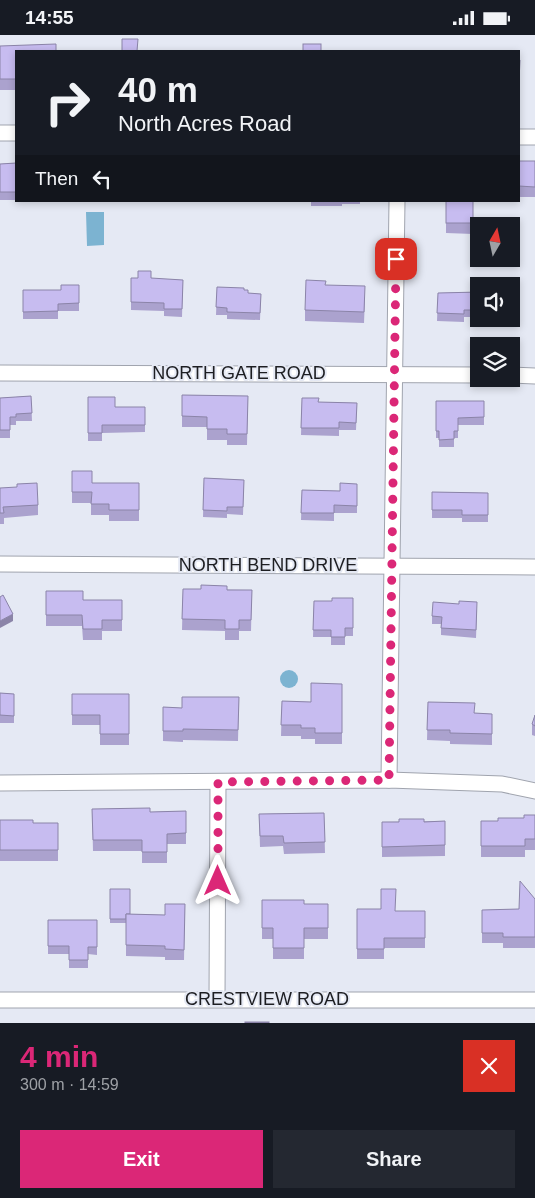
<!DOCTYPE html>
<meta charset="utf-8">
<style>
body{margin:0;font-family:Helvetica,sans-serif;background:#242831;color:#f1f3f6;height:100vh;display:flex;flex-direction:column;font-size:19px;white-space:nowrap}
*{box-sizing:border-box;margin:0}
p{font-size:16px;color:#9ea1a6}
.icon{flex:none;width:28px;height:28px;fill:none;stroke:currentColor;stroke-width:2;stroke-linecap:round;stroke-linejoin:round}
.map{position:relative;height:988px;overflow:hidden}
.panel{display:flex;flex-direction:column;background:#171b24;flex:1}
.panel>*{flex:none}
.hud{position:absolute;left:15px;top:15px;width:505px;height:152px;border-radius:0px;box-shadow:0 2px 8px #0003;background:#171b24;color:#f1f3f6;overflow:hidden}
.needle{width:32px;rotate:9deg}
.fabs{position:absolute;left:470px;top:182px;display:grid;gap:10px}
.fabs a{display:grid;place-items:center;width:50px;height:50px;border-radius:0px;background:#171b24;box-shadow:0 2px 8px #0003;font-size:25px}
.pin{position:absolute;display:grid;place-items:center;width:42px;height:42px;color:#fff;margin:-21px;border-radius:10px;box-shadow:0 2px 8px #0006}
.me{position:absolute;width:55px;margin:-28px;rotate:0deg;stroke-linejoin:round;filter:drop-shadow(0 0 4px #0008)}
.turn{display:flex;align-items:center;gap:18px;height:105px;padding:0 20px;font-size:22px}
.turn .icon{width:65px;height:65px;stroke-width:2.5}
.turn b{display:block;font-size:35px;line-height:42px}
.then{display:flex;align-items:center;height:48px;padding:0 20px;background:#0003;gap:10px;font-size:19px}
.round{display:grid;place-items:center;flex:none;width:52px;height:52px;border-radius:0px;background:#242831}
.head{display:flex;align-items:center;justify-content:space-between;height:85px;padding:0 20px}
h1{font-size:30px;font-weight:700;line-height:38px;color:#db2777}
.cta{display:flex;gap:10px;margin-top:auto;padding:10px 20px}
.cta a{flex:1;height:58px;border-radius:0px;background:#db2777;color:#fff;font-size:20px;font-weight:700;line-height:58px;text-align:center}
.cta a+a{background:#242831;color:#f1f3f6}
.status{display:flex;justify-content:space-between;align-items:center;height:35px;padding:0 25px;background:#171b24;direction:ltr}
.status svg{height:14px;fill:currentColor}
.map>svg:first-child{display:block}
</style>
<div class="status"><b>14:55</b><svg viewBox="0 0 49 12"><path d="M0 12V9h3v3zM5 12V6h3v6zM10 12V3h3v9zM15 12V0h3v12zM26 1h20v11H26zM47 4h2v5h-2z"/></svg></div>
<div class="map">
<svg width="535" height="988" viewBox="0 0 535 988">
<rect width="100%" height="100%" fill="#e5e9f4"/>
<g fill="#7cb3d1">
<polygon points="86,177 104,177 104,210 87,211"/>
<circle cx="289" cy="644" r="9"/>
</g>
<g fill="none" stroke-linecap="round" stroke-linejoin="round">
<defs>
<g id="street">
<polyline points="0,98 16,98"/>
<polyline points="519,102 535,102"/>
<polyline points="0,338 479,340"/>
<polyline points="511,340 535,341"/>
<polyline points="0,529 535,532"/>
<polyline points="389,745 397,166"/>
<polyline points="0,748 389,745 502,749 535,756"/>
<polyline points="217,964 218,747"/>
<polyline points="0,965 535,965"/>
</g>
</defs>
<use href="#street" stroke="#a0a4ae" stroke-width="17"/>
<use href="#street" stroke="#fff" stroke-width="15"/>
</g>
<g fill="#aba2ce">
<polygon points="0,11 16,16 16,55 0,55"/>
<rect x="519" y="126" width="16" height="36"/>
<polygon points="16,128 16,165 0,165 0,129"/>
<polygon points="311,166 360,166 360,169 342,169 342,171 311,171"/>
<polygon points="446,166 473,166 473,199 446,198"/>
<polygon points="131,243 183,245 182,282 164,281 164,276 131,275"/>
<polygon points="79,250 79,276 58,276 58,284 23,284 23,255 61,255"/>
<polygon points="326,250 365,262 364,288 305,286 305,275"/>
<polygon points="217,252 244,255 248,258 261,259 260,285 227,284 227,280 216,280"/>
<polygon points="479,257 479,282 464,282 464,287 437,286 438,258"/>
<polygon points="182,360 248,361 247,410 227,410 227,405 207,405 207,392 182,392"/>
<polygon points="31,361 32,386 16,386 16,390 10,390 10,403 0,403 0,363"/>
<polygon points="88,362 115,372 145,372 145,397 102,398 102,406 88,406"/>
<polygon points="302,363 318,367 357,368 356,395 339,395 339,401 301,400"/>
<polygon points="436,366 484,366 484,390 458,390 458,403 454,403 454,412 439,412 439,403 436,403"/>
<polygon points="72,436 92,448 139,448 139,486 109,486 109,480 91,480 91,468 72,468"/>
<polygon points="204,443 244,445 243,480 227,479 227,483 203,482"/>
<polygon points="357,449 357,478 334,478 334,486 301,485 302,455 340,456"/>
<polygon points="0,453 38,470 38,480 4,483 4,489 0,489"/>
<polygon points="432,457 488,458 488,487 462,487 462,483 432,483"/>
<polygon points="183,554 252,555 251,596 239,596 239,605 225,605 225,596 182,595"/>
<polygon points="46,556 83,565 122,565 122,596 102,596 102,605 83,605 82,591 46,591"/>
<polygon points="353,563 353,601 345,601 345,610 331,610 331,602 313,602 314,566 332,566"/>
<polygon points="477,575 476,603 441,600 441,589 432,589 432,581"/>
<polygon points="342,649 342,709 315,709 315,704 301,704 301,701 281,701 282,666 311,667"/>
<polygon points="0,658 14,659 14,688 0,688"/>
<polygon points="72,659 129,659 129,710 100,710 100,690 72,690"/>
<polygon points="239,662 238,706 183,705 183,707 163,706 163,672 182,673"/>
<polygon points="428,667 475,678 492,679 492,710 450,709 450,706 427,705"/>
<polygon points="535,680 535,701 532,700 532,689"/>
<polygon points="92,774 150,777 186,776 186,809 167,809 167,828 142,828 142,816 93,816"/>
<polygon points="324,778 325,818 284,819 283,811 260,812 259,779"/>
<polygon points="535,780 535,815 525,815 525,822 481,822 481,786 498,786 524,783"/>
<polygon points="0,785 33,788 58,788 58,826 0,826"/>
<polygon points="445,786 445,821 382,822 382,787"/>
<polygon points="110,854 130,879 165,880 185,869 184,925 165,925 165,922 126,921 126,888 110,888"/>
<polygon points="535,864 535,913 503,913 503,908 482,908 482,875 519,874"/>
<polygon points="262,865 304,869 328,869 328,904 304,904 304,924 273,924 273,904 262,904"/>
<polygon points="357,874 395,876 425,876 425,913 384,913 384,924 357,924"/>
<polygon points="48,885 97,885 97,920 88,919 88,933 69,933 69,919 48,919"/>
</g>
<polygon fill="#8b84a8" points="13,579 13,586 0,593 0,586"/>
<g fill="#c7bcf0" stroke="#8b84a8">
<polygon points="122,4 138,4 137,16 122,16"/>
<polygon points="56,9 56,16 16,16 16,44 0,44 0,11"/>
<rect x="303" y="9" width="18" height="7"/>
<polygon points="519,25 520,25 519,46"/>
<polygon points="519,126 535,126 535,152 519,151"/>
<polygon points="16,128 16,157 0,157 0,129"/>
<rect x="446" y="166" width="27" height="22"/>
<polygon points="138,236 151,236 151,243 183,245 182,274 164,274 164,268 131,267 131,243 138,243"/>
<polygon points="306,245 326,246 325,250 365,251 364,277 305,275"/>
<polygon points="61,250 79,250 79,268 58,269 58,276 23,277 23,255 61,255"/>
<polygon points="217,252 244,253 244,255 248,255 248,258 261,259 260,278 227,277 227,273 216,272"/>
<polygon points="479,257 479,275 464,275 464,279 437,278 438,258"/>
<polygon points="182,360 248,361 247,399 227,399 227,394 207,394 207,382 182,381"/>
<polygon points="31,361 32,378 16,379 16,382 10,382 10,395 0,395 0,363"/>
<polygon points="88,362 115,362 115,372 145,372 145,390 102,390 102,398 88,398"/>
<polygon points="302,363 319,363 318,367 357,368 356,388 339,387 339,393 301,393"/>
<polygon points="436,366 484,366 484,382 458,383 458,396 454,396 454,404 439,405 439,396 436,396"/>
<polygon points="72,436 92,436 92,448 139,448 139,475 109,475 109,469 91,469 92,457 72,457"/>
<polygon points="204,443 244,445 243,472 227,472 227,476 203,475"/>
<polygon points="37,448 38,470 3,472 4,478 0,478 0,453 17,452 17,449"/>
<polygon points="340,448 357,449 357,471 334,470 334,478 301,478 302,455 340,456"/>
<polygon points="432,457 488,458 488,480 462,480 462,475 432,475"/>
<polygon points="201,550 227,551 227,555 252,555 251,585 239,585 239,594 225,594 225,585 182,584 183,554 201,554"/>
<polygon points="46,556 83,556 83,565 122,565 122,585 102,585 102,594 83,594 82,580 46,580"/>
<polygon points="3,560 13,579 0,586 0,562"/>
<polygon points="332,563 353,563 353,593 345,593 345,602 331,602 331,595 313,595 314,566 332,566"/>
<polygon points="459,566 477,567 476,595 441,593 442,582 432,581 433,567 459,569"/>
<polygon points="311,648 342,649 342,698 315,698 315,693 301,693 301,690 281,690 282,666 311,667"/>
<polygon points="0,658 14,659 14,681 0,680"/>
<polygon points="72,659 129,659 129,699 100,699 100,680 72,680"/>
<polygon points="182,662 239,662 238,695 183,694 183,696 163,696 163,672 182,673"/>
<polygon points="428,667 475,668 474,678 492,679 492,699 450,698 450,695 427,695"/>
<polygon points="535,680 535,691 532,689"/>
<polygon points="150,773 150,777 186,776 186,798 167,799 167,817 142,817 142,805 93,805 92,774"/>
<polygon points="324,778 325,807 284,808 283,801 260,801 259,779"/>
<polygon points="524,780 535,780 535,804 525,804 525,811 481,811 481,786 498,786 498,783 524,783"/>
<polygon points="399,784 424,784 424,787 445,786 445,810 382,812 382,787 399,787"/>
<polygon points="0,785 33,785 33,788 58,788 58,815 0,815"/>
<polygon points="520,846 535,864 535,902 503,902 503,898 482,898 482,875 519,874"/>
<polygon points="110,854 130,854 130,879 126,879 126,884 110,884"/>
<polygon points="381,854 396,854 395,876 425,876 425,903 384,903 384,914 357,914 357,874 381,874"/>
<polygon points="262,865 304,865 304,869 328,869 328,893 304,893 304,913 273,913 273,893 262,893"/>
<polygon points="165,869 185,869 184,915 165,914 165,911 126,910 126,879 165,880"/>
<polygon points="48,885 97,885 97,912 88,912 88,925 69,925 69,911 48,911"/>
<rect x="245" y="987" width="24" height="1"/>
</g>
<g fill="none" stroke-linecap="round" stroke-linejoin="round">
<polyline stroke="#db2777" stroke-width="9" stroke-dasharray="0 16.2" points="218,846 218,747 389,745 396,224"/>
</g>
<g text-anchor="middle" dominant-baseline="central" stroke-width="4" stroke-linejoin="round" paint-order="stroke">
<g font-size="18" fill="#1d1e22" stroke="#e5e9f4">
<text x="239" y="338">NORTH GATE ROAD</text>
<text x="268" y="530">NORTH BEND DRIVE</text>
<text x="267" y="964">CRESTVIEW ROAD</text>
</g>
</g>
</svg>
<div class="fabs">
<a><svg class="needle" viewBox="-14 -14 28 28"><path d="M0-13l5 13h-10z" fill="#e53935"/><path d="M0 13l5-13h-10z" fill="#9ea1a6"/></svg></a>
<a><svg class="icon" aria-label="sound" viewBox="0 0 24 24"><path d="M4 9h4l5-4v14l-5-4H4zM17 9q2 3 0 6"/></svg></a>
<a><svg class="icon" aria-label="layers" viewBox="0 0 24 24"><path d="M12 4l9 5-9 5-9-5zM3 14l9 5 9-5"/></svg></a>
</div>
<div class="pin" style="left:396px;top:224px;background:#d93025"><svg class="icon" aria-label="arrive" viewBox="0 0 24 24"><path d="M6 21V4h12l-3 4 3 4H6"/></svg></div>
<svg class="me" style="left:218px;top:846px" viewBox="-20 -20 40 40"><path d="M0-17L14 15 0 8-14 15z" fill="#db2777" stroke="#fff" stroke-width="4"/></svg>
<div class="hud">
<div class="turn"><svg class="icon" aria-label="right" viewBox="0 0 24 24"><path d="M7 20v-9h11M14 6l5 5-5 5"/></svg><div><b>40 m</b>North Acres Road</div></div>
<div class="then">Then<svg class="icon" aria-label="left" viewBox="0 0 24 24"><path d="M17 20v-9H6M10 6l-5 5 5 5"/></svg></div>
</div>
</div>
<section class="panel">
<div class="head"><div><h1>4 min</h1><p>300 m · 14:59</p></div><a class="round" style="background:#d93025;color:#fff"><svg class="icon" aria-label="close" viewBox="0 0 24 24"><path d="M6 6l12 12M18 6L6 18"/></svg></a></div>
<div class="cta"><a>Exit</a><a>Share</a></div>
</section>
